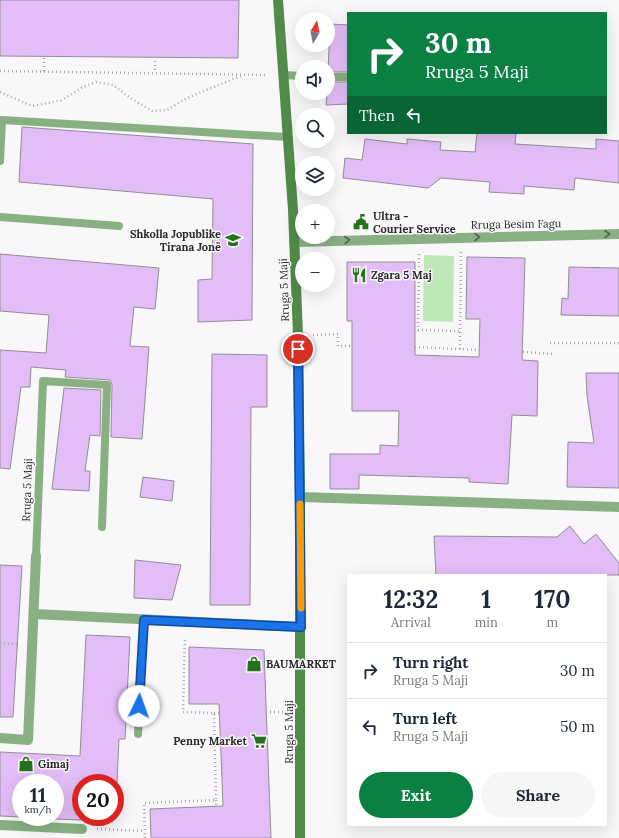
<!DOCTYPE html>
<meta charset="utf-8">
<style>
body{margin:0;font-family:Lora,serif;background:#f6f6f7;color:#1f2937;height:100vh;display:flex;flex-direction:column;font-size:15px;white-space:nowrap}
*{box-sizing:border-box;margin:0}
p{font-size:13px;color:#747a83}
.icon{flex:none;width:22px;height:22px;fill:none;stroke:currentColor;stroke-width:2;stroke-linecap:round;stroke-linejoin:round}
.map{position:relative;flex:1;overflow:hidden}
.details{position:absolute;left:347px;top:574px;width:260px;height:252px;display:flex;flex-direction:column;background:#fff;border-radius:0px;box-shadow:0 4px 16px #0002}
.details>*{flex:none}
.guide{position:absolute;left:347px;top:12px;width:260px;height:122px;border-radius:0px;box-shadow:0 4px 16px #0002;background:#0b8043;color:#fff;overflow:hidden}
.needle{width:26px;rotate:10deg}
.tools{position:absolute;left:295px;top:12px;display:grid;gap:8px}
.tools a{display:grid;place-items:center;width:40px;height:40px;border-radius:50%;background:#fff;box-shadow:0 4px 16px #0002;font-size:20px}
.speed{position:absolute;left:12px;top:774px;display:flex;gap:8px;font-size:20px;font-weight:700;text-align:center}
.speed>*{display:grid;place-content:center;width:52px;height:52px;border-radius:50%;background:#fff;box-shadow:0 4px 16px #0002;line-height:1}
.speed small{font-size:10px;font-weight:400}
.speed .limit{border:6px solid #d22;background:#fff;color:#111}
.pin{position:absolute;display:grid;place-items:center;width:34px;height:34px;color:#fff;margin:-17px;border:2px solid #fff;border-radius:50%;box-shadow:0 1px 4px #0007}
.me{position:absolute;width:44px;margin:-22px;rotate:3deg;stroke-linejoin:round;filter:drop-shadow(0 0 3px #0008)}
.turn{display:flex;align-items:center;gap:14px;height:84px;padding:0 12px;font-size:18px}
.turn .icon{width:52px;height:52px;stroke-width:2.5}
.turn b{display:block;font-size:28px;line-height:34px}
.then{display:flex;align-items:center;height:38px;padding:0 12px;background:#0003;gap:8px;font-size:15px}
.eta{display:flex;justify-content:space-evenly;align-items:center;height:68px;text-align:center}
.eta b{font-size:24px;font-weight:800;line-height:28px}
.primary-button{display:flex;gap:8px;margin-top:auto;padding:8px 12px}
.primary-button a{flex:1;height:46px;border-radius:24px;background:#0b8043;color:#fff;font-size:16px;font-weight:800;line-height:46px;text-align:center}
.primary-button a+a{background:#f6f6f7;color:#1f2937}
ul{padding:0;list-style:none}
li{display:flex;align-items:center;gap:12px;height:56px;padding:0 12px;border-top:1px solid #e0e1e3}
li div{flex:1}
li b{display:block;font-size:15px}
li em{font-style:normal}
.map>svg:first-child{display:block}
</style>
<div class="map">
<svg width="619" height="838" viewBox="0 0 619 838">
<rect width="100%" height="100%" fill="#f9f7fa"/>
<polygon fill="#bee8b8" points="424,255 454,256 453,322 423,321"/>
<g fill="#e3bdf8" stroke="#908e91">
<polygon points="0,0 239,0 238,58 0,56"/>
<polygon points="330,24 348,25 348,72 328,72"/>
<polygon points="328,82 348,82 348,104 326,105"/>
<polygon points="22,127 253,144 252,320 198,322 198,280 212,279 213,199 19,182"/>
<polygon points="477,133 516,133 515,144 596,149 596,139 619,141 619,183 575,178 574,190 524,186 524,194 489,192 490,182 441,178 428,188 343,178 345,158 362,160 365,139 407,144 407,139 441,142 440,150 475,152"/>
<polygon points="0,254 159,268 155,309 134,307 130,346 149,347 142,439 111,437 112,385 110,380 65,377 66,370 31,367 30,387 21,387 10,469 0,468 0,350 46,353 49,315 0,311"/>
<polygon points="467,257 525,258 522,360 538,361 537,416 512,415 508,484 469,482 469,478 359,475 359,489 330,489 330,454 380,454 380,445 398,446 399,411 352,411 352,321 347,321 347,262 415,262 415,355 479,357 480,319 466,319"/>
<polygon points="569,267 619,268 619,316 561,315 562,298 568,299"/>
<polygon points="212,354 267,355 267,407 251,407 250,605 210,605"/>
<polygon points="586,373 619,373 619,488 567,487 568,442 594,443 587,396"/>
<polygon points="64,388 101,390 100,436 90,435 85,471 90,471 89,491 52,489"/>
<polygon points="143,477 174,481 172,501 140,497"/>
<polygon points="570,526 584,544 596,534 619,563 619,575 436,575 434,536 557,537"/>
<polygon points="135,560 181,565 172,600 134,598"/>
<polygon points="0,565 22,566 13,717 0,717"/>
<polygon points="86,635 130,637 125,739 119,739 117,783 81,783 81,820 55,819 55,783 21,783 21,817 0,816 0,752 80,756"/>
<polygon points="189,647 264,650 271,838 151,838 150,809 223,806 219,704 189,704"/>
</g>
<g fill="none" stroke-linecap="round" stroke-linejoin="round">
<g stroke="#aaa9ab" stroke-width="2.5" stroke-dasharray="1 3" stroke-linecap="butt">
<polyline points="155,57 155,73"/>
<polyline points="0,71 268,75"/>
<polyline points="44,71 44,56"/>
<polyline points="0,92 32,106 62,100 83,87 96,82 113,85 132,99 152,111 167,110 187,98 243,75"/>
<polyline points="419,254 418,330 460,331"/>
<polyline points="313,335 338,334 338,346 352,346"/>
<polyline points="550,343 619,343"/>
<polyline points="415,347 479,350"/>
<polyline points="460,349 461,252"/>
<polyline points="523,352 553,354"/>
<polyline points="0,643 18,644"/>
<polyline points="266,712 285,712"/>
<polyline points="214,713 219,713"/>
<polyline points="216,800 216,806"/>
<polyline points="97,829 145,831"/>
<polyline points="145,838 144,803 216,800 214,713 183,712 185,637"/>
</g>
<g stroke="#88b083" stroke-width="8">
<polyline points="284,75 302,76"/>
<polyline points="328,77 348,77"/>
<polyline points="0,161 2,120 287,137"/>
<polyline points="0,217 119,226"/>
<polyline points="36,556 43,381 107,385 102,527"/>
<polyline points="138,734 144,620"/>
</g>
<g stroke="#88b083" stroke-width="10">
<polyline points="294,242 619,234"/>
<polyline points="300,497 619,507"/>
<polyline points="34,614 301,627"/>
<polyline points="0,738 28,740 36,556"/>
<polyline points="0,825 82,829"/>
</g>
<polyline stroke="#508c49" stroke-width="10" points="278,0 293,210 298,335 300,497 300,838"/>
</g>
<defs><path id="oneway-chevron" d="M-2-3.5L2.5 0L-2 3.5" fill="none" stroke-width="1.6" stroke-linecap="round" stroke-linejoin="round"/></defs>
<g stroke="#4e5e4d">
<use href="#oneway-chevron" transform="translate(607 234) rotate(-1)"/>
<use href="#oneway-chevron" transform="translate(477 237) rotate(-1)"/>
<use href="#oneway-chevron" transform="translate(347 240) rotate(-2)"/>
</g>
<g fill="none" stroke-linecap="round" stroke-linejoin="round">
<defs>
<polyline id="route" points="139,706 144,620 301,627 298,349"/>
</defs>
<use href="#route" stroke="#114b97" stroke-width="10"/>
<use href="#route" stroke="#1a73e8" stroke-width="7"/>
<polyline stroke="#f59e0b" stroke-width="7" points="300,504 301,608"/>
</g>
<defs>
<symbol id="civic-bare" viewBox="-9 -9 18 18"><path d="M-.6-6.5H3V-4.5H.6V-3L4-1V1h2V6H-6V1h2V-1L-.6-3ZM-1.2 2.5V6h2.4V2.5Z" fill="#24731b" stroke="#f9f7fa" stroke-width="2.5" paint-order="stroke"/></symbol>
<symbol id="school-bare" viewBox="-9 -9 18 18"><path d="M0-5L7-2L0 1L-7-2ZM-4 1L0 2.5L4 1V4Q0 6-4 4Z" fill="#24731b" stroke="#f9f7fa" stroke-width="2.5" paint-order="stroke"/></symbol>
<symbol id="restaurant-bare" viewBox="-9 -9 18 18"><path d="M-5-6h1v4h1v-4h1v4h1v-4h1v5L-1.5 .5V6h-2V.5L-5-1ZM5-6V6H3V1.5H1.5Q1.5-4 5-6Z" fill="#24731b" stroke="#f9f7fa" stroke-width="2.5" paint-order="stroke"/></symbol>
<symbol id="shop-bare" viewBox="-9 -9 18 18"><path d="M-5-2.5h2.3a2.7 3.5 0 0 1 5.4 0H5L5.5 6h-11ZM-1.5-2.5h3a1.5 2.3 0 0 0-3 0Z" fill="#24731b" stroke="#f9f7fa" stroke-width="2.5" paint-order="stroke"/></symbol>
<symbol id="supermarket-bare" viewBox="-9 -9 18 18"><path d="M-6-5.5h2.5l.6 2H6L4.5 2H-2.5L-4.4-4H-6ZM-1.5 3.2a1.3 1.3 0 1 0 .1 0ZM3 3.2a1.3 1.3 0 1 0 .1 0Z" fill="#24731b" stroke="#f9f7fa" stroke-width="2.5" paint-order="stroke"/></symbol>
</defs>
<g fill-rule="evenodd">
<use href="#civic-bare" x="350" y="211" width="22" height="22"/>
<use href="#school-bare" x="222" y="229" width="22" height="22"/>
<use href="#restaurant-bare" x="348" y="264" width="22" height="22"/>
<use href="#shop-bare" x="243" y="653" width="22" height="22"/>
<use href="#supermarket-bare" x="248" y="730" width="22" height="22"/>
<use href="#shop-bare" x="15" y="753" width="22" height="22"/>
</g>
<g text-anchor="middle" dominant-baseline="central" stroke-width="3" stroke-linejoin="round" paint-order="stroke">
<g font-size="11" font-weight="bold" fill="#282829" stroke="#f9f7fa" text-anchor="start">
<text x="373" y="216">Ultra -<tspan x="373" dy="13">Courier Service</tspan></text>
<text x="221" y="234" text-anchor="end">Shkolla Jopublike<tspan x="221" dy="13">Tirana Jonë</tspan></text>
<text x="371" y="275">Zgara 5 Maj</text>
<text x="266" y="664">BAUMARKET</text>
<text x="247" y="741" text-anchor="end">Penny Market</text>
<text x="38" y="764">Gimaj</text>
</g>
<g font-size="11" fill="#282829" stroke="#f9f7fa">
<text transform="translate(516 224) rotate(-1)">Rruga Besim Fagu</text>
<text transform="translate(284 290) rotate(-92)">Rruga 5 Maji</text>
<text transform="translate(27 490) rotate(-88)">Rruga 5 Maji</text>
<text transform="translate(289 732) rotate(-90)">Rruga 5 Maji</text>
</g>
</g>
</svg>
<div class="tools">
<a><svg class="needle" viewBox="-14 -14 28 28"><path d="M0-13l5 13h-10z" fill="#e53935"/><path d="M0 13l5-13h-10z" fill="#747a83"/></svg></a>
<a><svg class="icon" aria-label="sound" viewBox="0 0 24 24"><path d="M4 9h4l5-4v14l-5-4H4zM17 9q2 3 0 6"/></svg></a>
<a><svg class="icon" aria-label="search" viewBox="0 0 24 24"><circle cx="10" cy="10" r="6"/><path d="M15 15l6 6"/></svg></a>
<a><svg class="icon" aria-label="layers" viewBox="0 0 24 24"><path d="M12 4l9 5-9 5-9-5zM3 14l9 5 9-5"/></svg></a>
<a>+</a>
<a>−</a>
</div>
<div class="speed"><div>11<small>km/h</small></div><div class="limit">20</div></div>
<div class="pin" style="left:298px;top:349px;background:#d93025"><svg class="icon" aria-label="arrive" viewBox="0 0 24 24"><path d="M6 21V4h12l-3 4 3 4H6"/></svg></div>
<svg class="me" style="left:139px;top:706px" viewBox="-20 -20 40 40"><circle r="19" fill="#fff"/><path d="M0-13L10 11 0 6-10 11z" fill="#1a73e8"/></svg>
<div class="guide">
<div class="turn"><svg class="icon" aria-label="right" viewBox="0 0 24 24"><path d="M7 20v-9h11M14 6l5 5-5 5"/></svg><div><b>30 m</b>Rruga 5 Maji</div></div>
<div class="then">Then<svg class="icon" aria-label="left" viewBox="0 0 24 24"><path d="M17 20v-9H6M10 6l-5 5 5 5"/></svg></div>
</div>
<section class="details">
<div class="eta">
<div><b>12:32</b><p>Arrival</p></div>
<div><b>1</b><p>min</p></div>
<div><b>170</b><p>m</p></div>
</div>
<ul>
<li><svg class="icon" aria-label="right" viewBox="0 0 24 24"><path d="M7 20v-9h11M14 6l5 5-5 5"/></svg><div><b>Turn right</b><p>Rruga 5 Maji</p></div><em>30 m</em></li>
<li><svg class="icon" aria-label="left" viewBox="0 0 24 24"><path d="M17 20v-9H6M10 6l-5 5 5 5"/></svg><div><b>Turn left</b><p>Rruga 5 Maji</p></div><em>50 m</em></li>
</ul>
<div class="primary-button"><a>Exit</a><a>Share</a></div>
</section>
</div>
